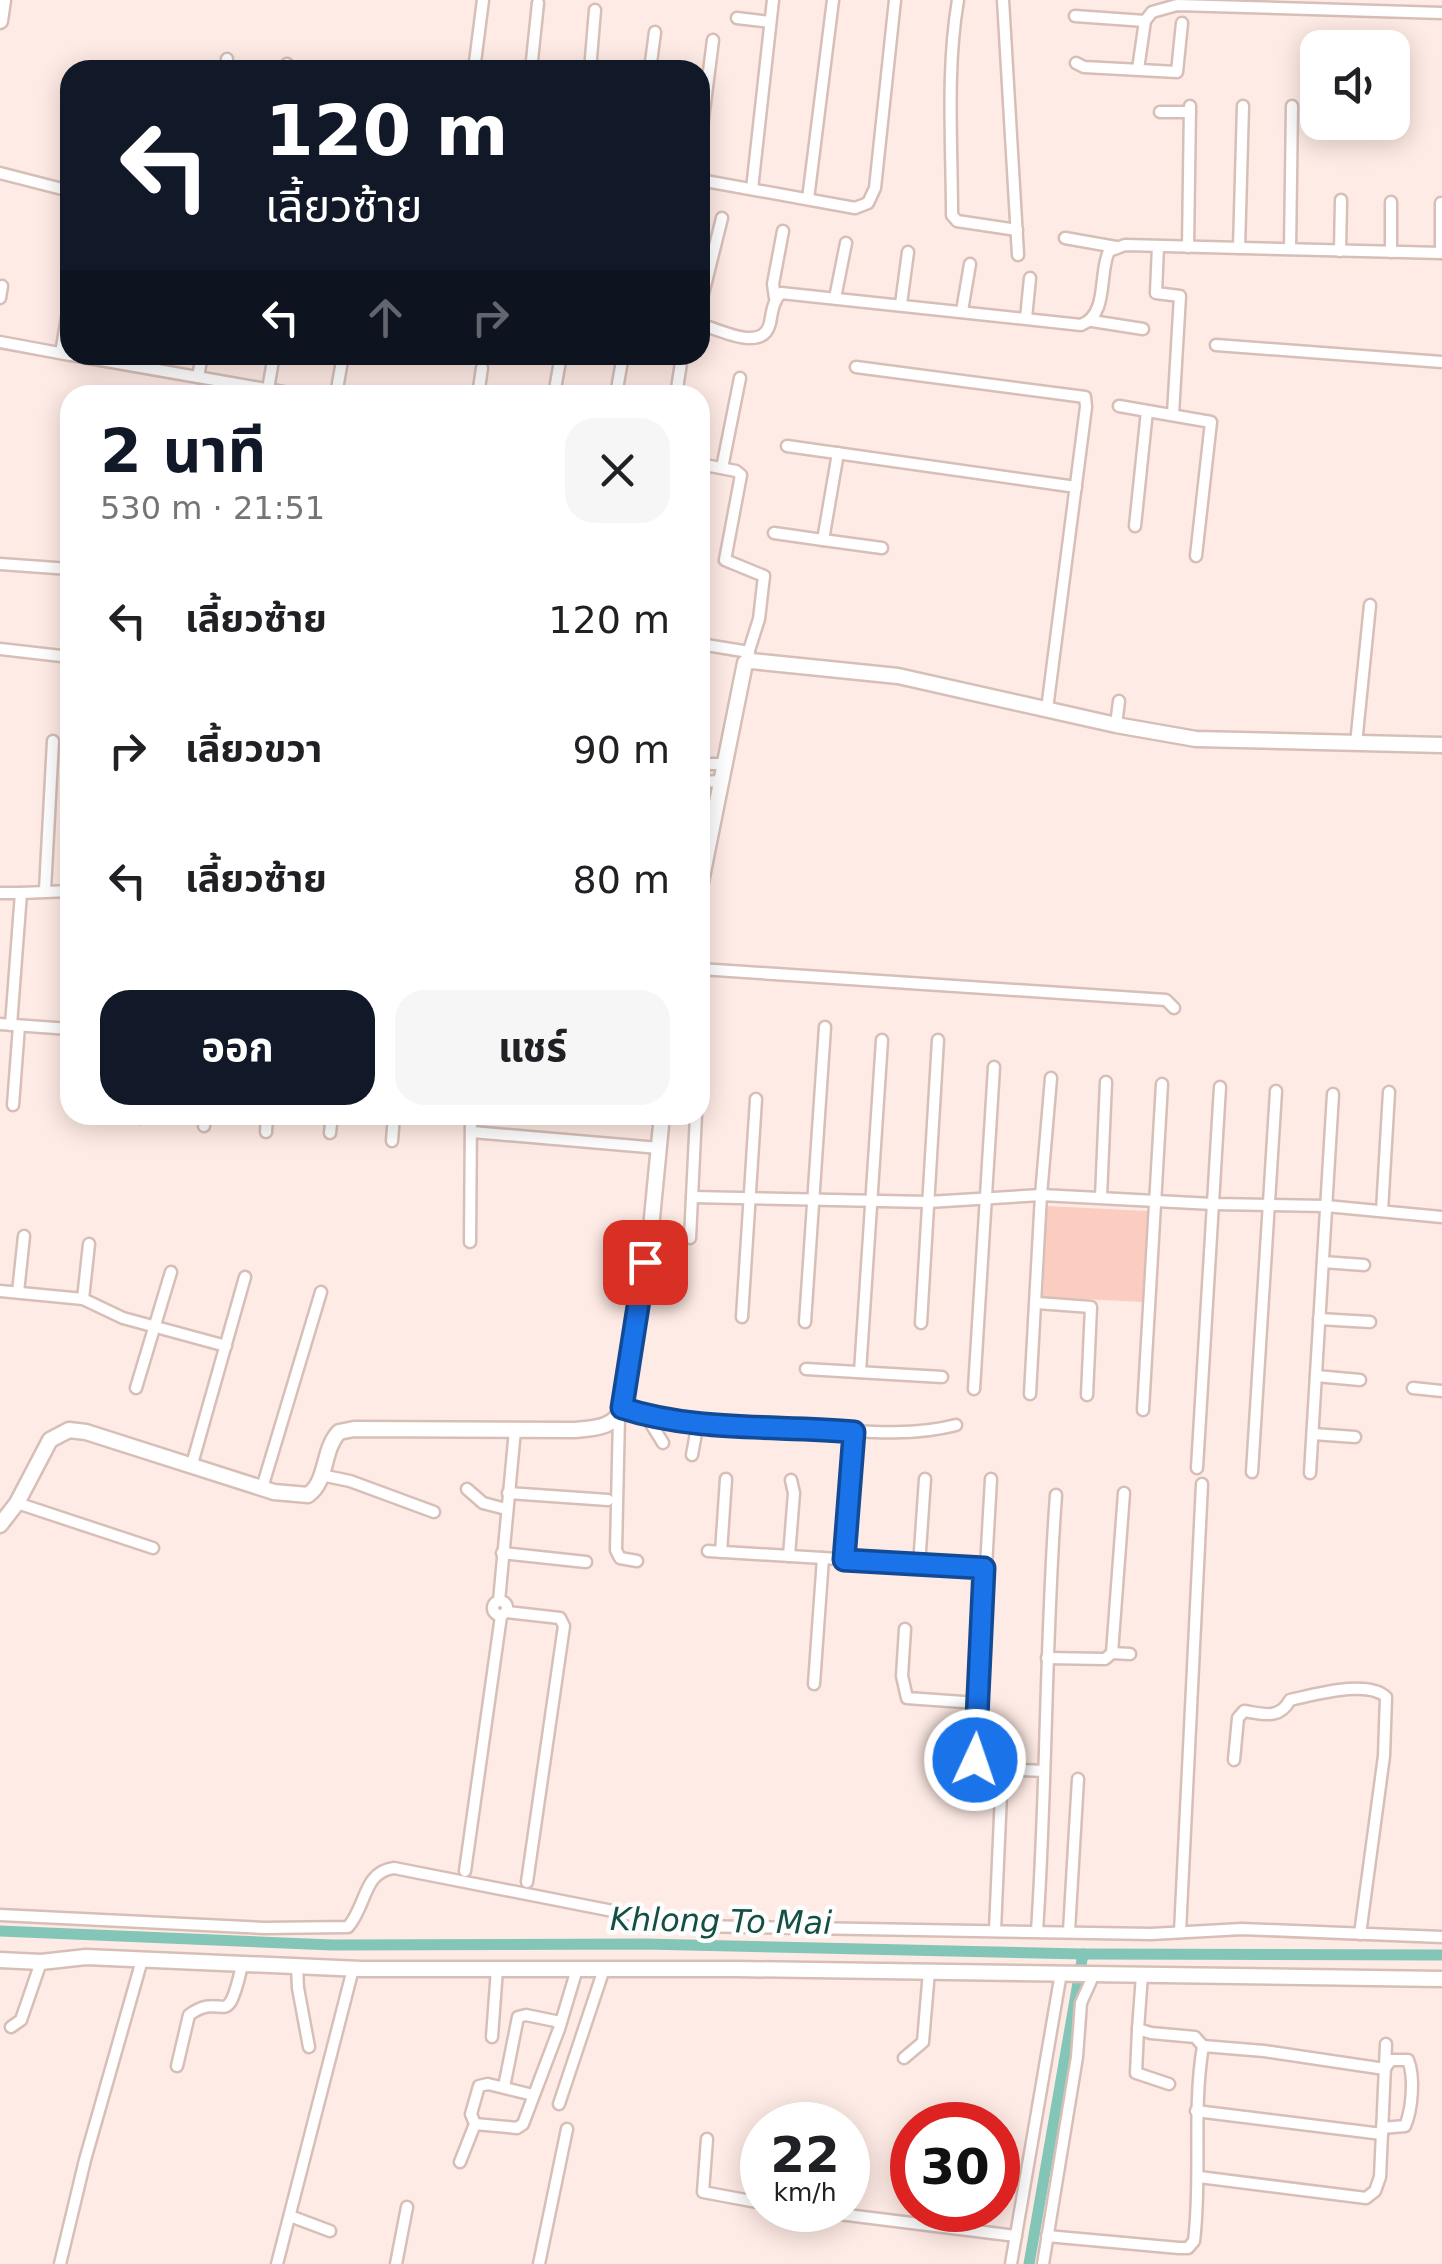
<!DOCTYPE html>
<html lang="th">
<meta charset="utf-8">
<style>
body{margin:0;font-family:"DejaVu Sans","Noto Sans Thai",sans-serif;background:#f6f6f6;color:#202124;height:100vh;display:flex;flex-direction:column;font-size:38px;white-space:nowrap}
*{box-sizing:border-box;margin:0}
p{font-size:32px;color:#757577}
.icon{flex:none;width:55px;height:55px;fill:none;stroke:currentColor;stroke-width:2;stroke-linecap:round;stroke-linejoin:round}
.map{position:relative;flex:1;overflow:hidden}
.details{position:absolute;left:60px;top:385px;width:650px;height:740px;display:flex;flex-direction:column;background:#fff;border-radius:30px;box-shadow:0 5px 25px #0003}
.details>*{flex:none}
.hud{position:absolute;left:60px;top:60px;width:650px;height:305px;border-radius:30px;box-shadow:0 5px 25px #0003;background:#111827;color:#fff;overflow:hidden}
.buttons{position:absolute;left:1300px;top:30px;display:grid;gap:20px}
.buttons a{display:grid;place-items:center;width:110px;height:110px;border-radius:20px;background:#fff;box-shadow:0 5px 25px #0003;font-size:50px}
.speed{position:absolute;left:740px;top:2102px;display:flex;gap:20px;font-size:50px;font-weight:700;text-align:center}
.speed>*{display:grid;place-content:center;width:130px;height:130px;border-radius:50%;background:#fff;box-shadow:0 5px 25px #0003;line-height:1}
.speed small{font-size:25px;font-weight:400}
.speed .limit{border:15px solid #d22;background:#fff;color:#111}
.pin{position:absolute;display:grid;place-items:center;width:85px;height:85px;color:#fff;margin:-42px;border-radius:20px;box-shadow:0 5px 15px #0006}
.me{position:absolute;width:110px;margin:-55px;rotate:3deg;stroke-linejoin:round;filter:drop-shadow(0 0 8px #0008)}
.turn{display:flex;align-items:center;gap:35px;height:210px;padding:0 40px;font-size:45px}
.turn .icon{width:130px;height:130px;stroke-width:2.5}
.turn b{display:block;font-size:70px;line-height:85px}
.lanes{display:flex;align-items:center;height:95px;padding:0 40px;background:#0003;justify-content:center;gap:50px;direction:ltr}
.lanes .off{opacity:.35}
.round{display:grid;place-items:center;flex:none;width:105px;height:105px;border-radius:30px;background:#f6f6f6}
.headline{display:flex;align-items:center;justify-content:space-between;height:170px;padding:0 40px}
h1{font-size:60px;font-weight:700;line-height:75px;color:#111827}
.button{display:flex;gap:20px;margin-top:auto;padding:20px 40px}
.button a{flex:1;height:115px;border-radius:30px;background:#111827;color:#fff;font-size:40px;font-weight:700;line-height:115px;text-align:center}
.button a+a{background:#f6f6f6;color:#202124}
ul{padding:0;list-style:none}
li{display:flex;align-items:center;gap:30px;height:130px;padding:0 40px}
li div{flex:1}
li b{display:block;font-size:38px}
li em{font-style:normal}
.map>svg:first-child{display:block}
</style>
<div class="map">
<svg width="1442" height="2264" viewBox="0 0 1442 2264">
<rect width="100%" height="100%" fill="#ffebe5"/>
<polygon fill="#facdc0" points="1047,1206 1148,1211 1143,1302 1043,1297"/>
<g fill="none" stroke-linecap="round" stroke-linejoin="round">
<g stroke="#83c6b7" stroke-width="11">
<polyline points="0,1931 332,1945 644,1944 1083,1954 1442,1955"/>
<polyline points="1029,2264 1083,1954"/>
</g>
<defs>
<g id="street">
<path d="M 958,0 C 946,70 952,144 952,215 L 957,221 L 1017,230"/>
<polyline points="1003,0 1018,255"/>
<polyline points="1075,16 1145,21"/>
<polyline points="737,18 770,22"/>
<polyline points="1076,63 1084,67 1177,72 1182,23"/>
<polyline points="1138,69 1145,21 1152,12 1177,5 1442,13"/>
<polyline points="226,70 227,59"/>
<polyline points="286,70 287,64"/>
<polyline points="474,70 483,0"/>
<polyline points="531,70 538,3"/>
<polyline points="590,70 595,10"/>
<polyline points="650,70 655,32"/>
<polyline points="1160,112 1190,112"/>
<polyline points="700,142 713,40"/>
<polyline points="0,173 70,191"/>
<polyline points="700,180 855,208 868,203 875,188 895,0"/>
<polyline points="752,189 773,0"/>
<polyline points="808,199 833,0"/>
<polyline points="1391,202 1391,252"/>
<polyline points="1441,203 1441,253"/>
<polyline points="1065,238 1116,247"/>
<polyline points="1158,246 1156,293 1180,296 1173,414"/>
<polyline points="1188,247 1190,106"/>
<polyline points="1239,248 1243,106"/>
<polyline points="1290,249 1292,106"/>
<polyline points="1340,251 1341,200"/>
<polyline points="0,298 2,286"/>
<polyline points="775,298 773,284 783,231"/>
<polyline points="835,298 846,243"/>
<polyline points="901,304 908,252"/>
<polyline points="700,306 722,218"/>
<polyline points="962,311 970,264"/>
<polyline points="1026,318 1030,278"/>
<polyline points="1092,321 1143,329"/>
<path d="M 700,324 C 720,330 763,353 770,323 C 772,312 773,301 781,293 L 1081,325 C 1109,314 1098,275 1109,251 L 1125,245 L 1442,253"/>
<polyline points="0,342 70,355"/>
<polyline points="1216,345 1442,362"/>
<polyline points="61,353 70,300"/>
<polyline points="72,355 300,395"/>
<polyline points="856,367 1085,397 1086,407 1047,709"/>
<polyline points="198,377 202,355"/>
<polyline points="268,389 274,355"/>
<polyline points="336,395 343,355"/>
<polyline points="478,395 482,368"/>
<polyline points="554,395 561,355"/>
<polyline points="616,395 623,355"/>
<polyline points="676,395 681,363"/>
<polyline points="1119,406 1211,422 1196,556"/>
<polyline points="787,446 1076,487"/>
<polyline points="700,464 736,471 741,475 725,560 764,576 759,619 745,663"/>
<polyline points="722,468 740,378"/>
<polyline points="1135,526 1147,411"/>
<polyline points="774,533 823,540 838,453"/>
<polyline points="823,540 882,548"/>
<polyline points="0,564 70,569"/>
<polyline points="700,644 749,652"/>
<polyline points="0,649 70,657"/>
<polyline points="1116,725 1119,701"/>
<polyline points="1356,744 1370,605"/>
<polyline points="700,764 723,764"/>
<polyline points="700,782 720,781"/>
<polyline points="45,890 53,741"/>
<polyline points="0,893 21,893"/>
<polyline points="700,969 1166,1000 1174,1008"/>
<polyline points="0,1024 70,1029"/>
<polyline points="11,1025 21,893 70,891"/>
<polyline points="13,1105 19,1026"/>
<polyline points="140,1118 141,1115"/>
<polyline points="204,1126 205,1115"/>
<polyline points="266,1132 267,1115"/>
<polyline points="472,1132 659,1148"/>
<polyline points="330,1133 332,1115"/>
<polyline points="392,1141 394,1115"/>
<polyline points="692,1197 928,1202 1041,1195 1213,1204 1326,1206 1442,1217"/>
<polyline points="1101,1197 1106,1082"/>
<polyline points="1382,1211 1389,1092"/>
<polyline points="690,1238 696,1115"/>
<polyline points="470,1242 471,1115"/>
<polyline points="1323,1262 1364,1265"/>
<polyline points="0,1291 83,1299 123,1318 226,1346"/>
<polyline points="18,1292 24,1236"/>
<polyline points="83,1299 89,1244"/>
<polyline points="1037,1303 1091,1307 1087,1395"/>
<polyline points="742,1317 756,1099"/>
<polyline points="1319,1319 1370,1322"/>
<polyline points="805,1322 825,1027"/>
<polyline points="921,1323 938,1040"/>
<polyline points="806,1369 942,1377"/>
<polyline points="860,1372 882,1040"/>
<polyline points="1316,1376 1360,1380"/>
<polyline points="136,1388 171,1272"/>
<polyline points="1413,1388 1442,1391"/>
<polyline points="974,1389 994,1067"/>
<polyline points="1030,1394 1041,1195 1051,1078"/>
<path d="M 622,1408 C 676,1426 736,1424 793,1427 C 846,1429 903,1439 956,1425"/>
<polyline points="1143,1410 1162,1084"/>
<polyline points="645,1414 663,1443"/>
<polyline points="619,1416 616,1550 620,1558 637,1561"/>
<polyline points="1313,1434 1355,1437"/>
<polyline points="692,1455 698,1422"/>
<polyline points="192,1464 245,1277"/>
<polyline points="1197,1468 1220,1087"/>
<polyline points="1252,1472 1276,1091"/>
<polyline points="1310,1473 1333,1094"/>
<polyline points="321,1475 350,1481 434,1512"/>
<polyline points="991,1479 975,1760 982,1768 1044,1771"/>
<polyline points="262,1488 321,1292"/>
<polyline points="467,1489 483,1503 506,1509"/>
<polyline points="508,1493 608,1500"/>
<polyline points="17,1503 153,1548"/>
<polyline points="708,1551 984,1568"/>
<polyline points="721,1552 726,1479"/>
<polyline points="502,1553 586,1562"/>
<polyline points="789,1556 794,1493 791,1480"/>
<polyline points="844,1560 854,1432"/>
<polyline points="919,1565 925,1479"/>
<circle cx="500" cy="1608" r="7"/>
<polyline points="499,1601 515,1430"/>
<polyline points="507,1612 560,1618 564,1626 527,1882"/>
<polyline points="905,1629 902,1676 907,1698 977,1703"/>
<polyline points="1112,1653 1130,1654"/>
<polyline points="1047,1658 1105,1659 1112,1653 1124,1493"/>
<polyline points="814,1684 823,1558"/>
<path d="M 1234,1760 L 1238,1718 L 1244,1711 C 1264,1714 1279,1720 1290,1700 C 1314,1695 1368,1679 1386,1697 L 1384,1756 L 1360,1934"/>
<polyline points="465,1871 501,1616"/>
<path d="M 0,1915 L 264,1928 L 348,1927 C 367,1905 363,1872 394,1868 L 689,1926 L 1151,1934 L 1242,1929 L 1442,1937"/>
<polyline points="995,1930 1002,1771"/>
<path d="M 1037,1931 C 1047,1785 1045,1641 1056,1495"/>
<polyline points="1069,1931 1078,1779"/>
<polyline points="1180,1932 1202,1484"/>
<polyline points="297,1967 298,1988 309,2047"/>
<polyline points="11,2027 21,2020 41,1962"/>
<polyline points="1138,2029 1136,2073 1169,2084"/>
<polyline points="492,2037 497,1969"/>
<polyline points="1203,2046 1264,2051 1385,2069"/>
<polyline points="904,2058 923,2042 929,1971"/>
<path d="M 177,2066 L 189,2015 C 225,1989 226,2036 242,1965"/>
<polyline points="504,2087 518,2017 526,2015 560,2022"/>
<polyline points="559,2104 604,1969"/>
<polyline points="1196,2111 1382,2134"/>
<polyline points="475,2124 471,2114 479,2086 488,2084 533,2095"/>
<path d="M 1382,2128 L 1405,2126 C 1412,2110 1415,2077 1408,2060 L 1391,2060 L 1385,2068"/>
<polyline points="707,2139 703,2192 762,2203"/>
<polyline points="460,2162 475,2124 517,2128 523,2124 559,2029 577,1969"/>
<polyline points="1199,2177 1366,2198 1375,2191 1380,2177 1386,2044"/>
<polyline points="807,2210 1016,2236"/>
<polyline points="290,2216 330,2231"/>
<path d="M 1047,2236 L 1179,2248 L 1188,2248 L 1194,2241 C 1202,2176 1192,2111 1203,2046 L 1195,2037 L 1151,2033 L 1138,2029 L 1142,1975"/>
<polyline points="60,2264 85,2160 142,1960"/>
<polyline points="277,2264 353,1969"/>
<polyline points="396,2264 407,2207"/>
<polyline points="539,2264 567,2129"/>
<polyline points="1011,2264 1061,1973"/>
<polyline points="1043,2264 1077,2057 1081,2003 1094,1974"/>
</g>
<g id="secondary">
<polyline points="0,21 3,0"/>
<polyline points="700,887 745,663 751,661 898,676 1116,725 1196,739 1442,745"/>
<path d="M 0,1525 L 17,1503 L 50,1440 L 69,1430 L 86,1432 L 274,1492 L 308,1495 C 328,1481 322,1450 339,1432 L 354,1429 L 575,1430 C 594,1428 615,1428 622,1408 L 651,1228 L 662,1115"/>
<polyline points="0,1960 41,1962 86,1957 361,1969 737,1969 1442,1979"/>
</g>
</defs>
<use href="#street" stroke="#d7bfb8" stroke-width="15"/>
<use href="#secondary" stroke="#d7bfb8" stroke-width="19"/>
<use href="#street" stroke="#fff" stroke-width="10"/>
<use href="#secondary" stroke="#fff" stroke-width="14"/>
</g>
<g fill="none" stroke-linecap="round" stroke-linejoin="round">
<defs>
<path id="route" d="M 645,1262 L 622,1408 C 695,1432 778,1425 854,1432 L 844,1560 L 984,1568 L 975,1760"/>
</defs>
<use href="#route" stroke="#114b97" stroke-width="25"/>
<use href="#route" stroke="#1a73e8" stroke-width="18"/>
</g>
<g text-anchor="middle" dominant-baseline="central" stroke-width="9" stroke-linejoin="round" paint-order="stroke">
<g font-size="32" font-style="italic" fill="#154f44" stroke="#fdfdfd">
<text transform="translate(721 1921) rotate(1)">Khlong To Mai</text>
</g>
</g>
</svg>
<div class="buttons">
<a><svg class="icon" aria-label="sound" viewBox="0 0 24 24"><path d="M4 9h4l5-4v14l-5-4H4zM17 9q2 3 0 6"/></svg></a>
</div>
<div class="speed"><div>22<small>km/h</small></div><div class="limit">30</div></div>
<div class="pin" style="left:645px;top:1262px;background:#d93025"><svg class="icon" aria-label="arrive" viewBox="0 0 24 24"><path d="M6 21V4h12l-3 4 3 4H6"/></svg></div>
<svg class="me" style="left:975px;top:1760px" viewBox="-20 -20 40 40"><circle r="17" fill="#1a73e8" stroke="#fff" stroke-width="3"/><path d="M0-11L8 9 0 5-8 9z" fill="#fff"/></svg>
<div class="hud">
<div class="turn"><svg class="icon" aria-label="left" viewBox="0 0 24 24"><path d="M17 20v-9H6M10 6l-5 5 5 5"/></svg><div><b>120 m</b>เลี้ยวซ้าย</div></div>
<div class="lanes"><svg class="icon" aria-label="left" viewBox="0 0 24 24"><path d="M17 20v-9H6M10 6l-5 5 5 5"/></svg><svg class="icon off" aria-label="ahead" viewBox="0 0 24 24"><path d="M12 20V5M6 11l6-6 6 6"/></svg><svg class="icon off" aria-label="right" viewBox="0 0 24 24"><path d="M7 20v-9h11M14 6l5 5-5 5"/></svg></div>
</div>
<section class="details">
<div class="headline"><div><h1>2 นาที</h1><p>530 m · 21:51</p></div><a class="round"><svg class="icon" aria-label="close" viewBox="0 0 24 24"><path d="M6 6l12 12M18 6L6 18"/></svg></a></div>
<ul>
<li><svg class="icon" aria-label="left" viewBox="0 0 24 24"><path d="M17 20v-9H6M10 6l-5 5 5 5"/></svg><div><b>เลี้ยวซ้าย</b></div><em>120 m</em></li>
<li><svg class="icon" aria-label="right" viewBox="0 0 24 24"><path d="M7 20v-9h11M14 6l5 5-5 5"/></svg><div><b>เลี้ยวขวา</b></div><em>90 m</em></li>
<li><svg class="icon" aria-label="left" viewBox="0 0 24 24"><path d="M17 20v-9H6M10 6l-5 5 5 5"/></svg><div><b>เลี้ยวซ้าย</b></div><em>80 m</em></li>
</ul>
<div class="button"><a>ออก</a><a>แชร์</a></div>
</section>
</div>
